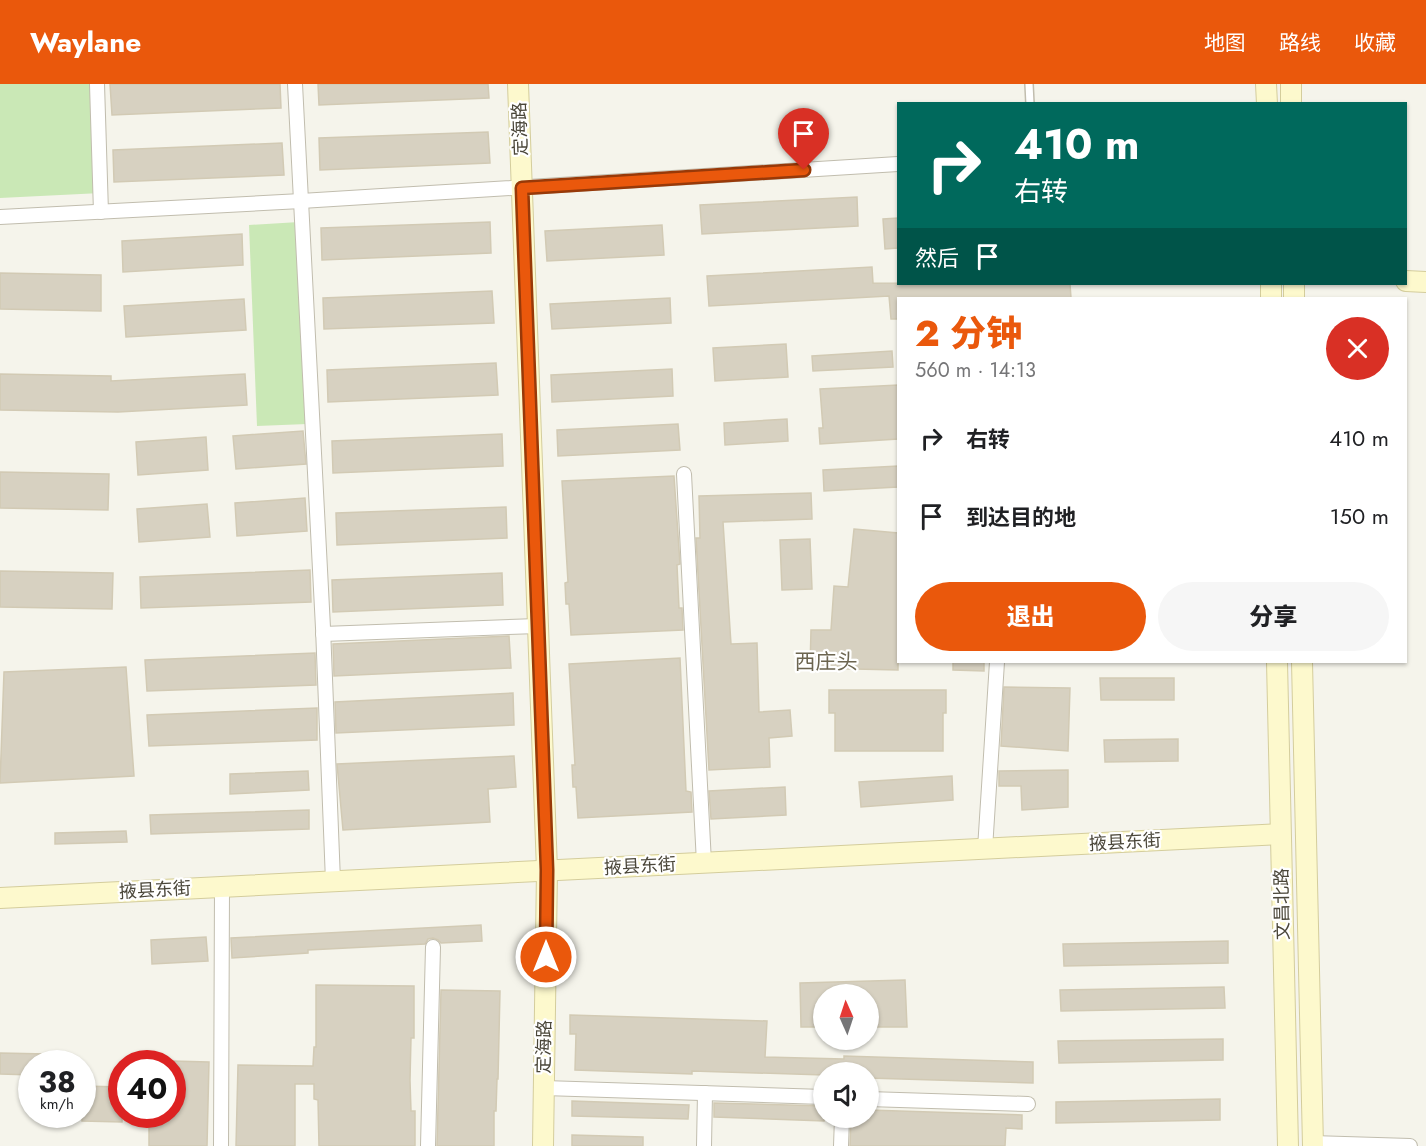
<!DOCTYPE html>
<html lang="zh">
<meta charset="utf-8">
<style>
body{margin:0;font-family:Jost,"Noto Sans SC",sans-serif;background:#f6f6f6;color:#202124;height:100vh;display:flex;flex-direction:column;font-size:22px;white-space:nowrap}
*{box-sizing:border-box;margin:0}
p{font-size:20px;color:#757577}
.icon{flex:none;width:33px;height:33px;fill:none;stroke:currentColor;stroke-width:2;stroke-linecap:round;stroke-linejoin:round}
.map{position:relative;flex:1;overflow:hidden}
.panel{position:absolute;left:897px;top:213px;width:510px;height:366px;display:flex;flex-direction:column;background:#fff;border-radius:0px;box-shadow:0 2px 4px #0004}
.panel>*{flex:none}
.banner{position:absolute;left:897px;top:18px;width:510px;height:183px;border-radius:0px;box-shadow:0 2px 4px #0004;background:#00695c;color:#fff;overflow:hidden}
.needle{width:39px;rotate:357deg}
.controls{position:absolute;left:813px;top:900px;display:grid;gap:12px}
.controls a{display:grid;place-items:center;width:66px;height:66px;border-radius:50%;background:#fff;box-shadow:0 2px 4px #0004;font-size:30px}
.speed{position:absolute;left:18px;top:966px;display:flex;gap:12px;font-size:30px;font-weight:700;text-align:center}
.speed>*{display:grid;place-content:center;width:78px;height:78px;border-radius:50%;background:#fff;box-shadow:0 2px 4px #0004;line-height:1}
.speed small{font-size:15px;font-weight:400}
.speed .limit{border:9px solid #d22;background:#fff;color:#111}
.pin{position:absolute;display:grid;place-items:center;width:51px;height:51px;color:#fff;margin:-62px -26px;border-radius:50% 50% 50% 0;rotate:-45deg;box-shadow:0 0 6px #0007}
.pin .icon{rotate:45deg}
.me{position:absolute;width:66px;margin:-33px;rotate:0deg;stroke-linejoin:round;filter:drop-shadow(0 0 4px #0008)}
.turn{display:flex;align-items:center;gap:21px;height:126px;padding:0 18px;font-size:27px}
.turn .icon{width:78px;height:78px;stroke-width:2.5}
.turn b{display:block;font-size:42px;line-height:51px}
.then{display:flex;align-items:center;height:57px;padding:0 18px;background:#0003;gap:12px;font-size:22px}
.round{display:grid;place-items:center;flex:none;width:63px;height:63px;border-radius:32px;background:#f6f6f6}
.overview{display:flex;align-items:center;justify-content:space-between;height:102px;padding:0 18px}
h1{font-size:36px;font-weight:800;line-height:45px;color:#ea580c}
.cta{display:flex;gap:12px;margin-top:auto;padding:12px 18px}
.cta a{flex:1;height:69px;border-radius:36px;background:#ea580c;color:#fff;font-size:24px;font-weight:800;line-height:69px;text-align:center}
.cta a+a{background:#f6f6f6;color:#202124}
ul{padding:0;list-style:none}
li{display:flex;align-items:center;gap:18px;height:78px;padding:0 18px}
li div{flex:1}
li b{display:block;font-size:22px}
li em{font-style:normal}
header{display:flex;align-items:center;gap:36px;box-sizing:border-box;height:84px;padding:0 30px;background:#ea580c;color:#fff}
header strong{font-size:28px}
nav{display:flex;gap:33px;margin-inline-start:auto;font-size:21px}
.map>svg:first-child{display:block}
</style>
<header>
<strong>Waylane</strong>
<nav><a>地图</a><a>路线</a><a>收藏</a></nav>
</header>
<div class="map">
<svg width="1426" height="1062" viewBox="0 0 1426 1062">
<rect width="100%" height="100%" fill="#f5f4eb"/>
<g fill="#cae8b6">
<polygon points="0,0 91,0 101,109 0,114"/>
<polygon points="299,138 307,340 257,342 249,141"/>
</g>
<g fill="#d7d1c1" stroke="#d2cab4" stroke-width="1.5">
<polygon points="110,0 280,0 281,24 112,31"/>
<polygon points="318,0 488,0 489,14 319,21"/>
<polygon points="488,48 490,79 320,86 319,54"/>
<polygon points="282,59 284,91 114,98 113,66"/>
<polygon points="857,113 858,142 702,150 700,121"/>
<polygon points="898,134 898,164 885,165 883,135"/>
<polygon points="490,138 491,169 322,176 321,144"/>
<polygon points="662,141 664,171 547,177 545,147"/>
<polygon points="242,150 243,181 123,188 122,157"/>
<polygon points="872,183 873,199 1070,200 1071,214 898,214 898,235 891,235 889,212 709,222 707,192"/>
<polygon points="0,189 101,191 101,227 0,225"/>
<polygon points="492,207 494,239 324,245 323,214"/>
<polygon points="670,214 671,239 552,245 550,220"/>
<polygon points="244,215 246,246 126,253 124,222"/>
<polygon points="786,260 788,293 715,297 713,264"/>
<polygon points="892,267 893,283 813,287 812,272"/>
<polygon points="496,279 498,311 328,318 327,286"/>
<polygon points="672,285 673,312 552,318 551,291"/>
<polygon points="0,290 111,292 111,297 245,290 247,321 118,328 0,326"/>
<polygon points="898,301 898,355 820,360 819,344 823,344 820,305"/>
<polygon points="787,335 788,357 725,361 724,339"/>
<polygon points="678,340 680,366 558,372 557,346"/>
<polygon points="303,347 306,380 236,385 233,352"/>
<polygon points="502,350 503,382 333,389 332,357"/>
<polygon points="206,353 208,386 138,391 136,358"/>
<polygon points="898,382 898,403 824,407 823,386"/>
<polygon points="0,388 109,390 108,426 0,424"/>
<polygon points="674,392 680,480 677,481 679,524 682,524 683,546 571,551 569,520 566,520 565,499 568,498 562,397"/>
<polygon points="811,409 812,435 723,438 731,560 757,559 759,628 790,626 792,652 769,654 770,683 709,686 696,454 700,454 699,412"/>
<polygon points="305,414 307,447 237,452 235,419"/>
<polygon points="207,420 210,453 139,458 137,425"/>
<polygon points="506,423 507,454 337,461 336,429"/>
<polygon points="854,445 898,449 898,586 810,584 811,546 831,546 834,502 848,503"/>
<polygon points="810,455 812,505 782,506 780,456"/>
<polygon points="310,486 311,518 141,524 140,493"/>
<polygon points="0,487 113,489 112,525 0,523"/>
<polygon points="502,489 503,521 333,528 332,496"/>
<polygon points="509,552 511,584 334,592 333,560"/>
<polygon points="315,569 316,601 147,607 145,576"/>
<polygon points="680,574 686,707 691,708 692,728 578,734 576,703 573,703 572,681 575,681 569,580"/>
<polygon points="953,578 984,578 984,587 953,586"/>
<polygon points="126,583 134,692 0,699 4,588"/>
<polygon points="1100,594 1174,594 1174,616 1101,616"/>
<polygon points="1004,603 1070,604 1068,667 1001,662"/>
<polygon points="829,606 946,606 946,629 943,629 943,667 835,667 835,629 829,629"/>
<polygon points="513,609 514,641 336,649 335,618"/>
<polygon points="317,624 317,656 149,662 147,631"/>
<polygon points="1178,655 1178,677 1105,678 1104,656"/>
<polygon points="514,672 516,703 488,705 490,738 343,746 337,680"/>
<polygon points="1068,686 1068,723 1022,726 1021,702 999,702 999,687"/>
<polygon points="308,687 309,706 230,710 230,690"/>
<polygon points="952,692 953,716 861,723 859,698"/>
<polygon points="785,703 786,731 711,735 709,707"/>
<polygon points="309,726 309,745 151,750 150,731"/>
<polygon points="126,747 127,758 55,760 55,749"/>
<polygon points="481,841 482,857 441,859 438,856 433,854 428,855 425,860 308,866 308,869 232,874 231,854"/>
<polygon points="206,853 208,877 152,880 151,856"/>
<polygon points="1228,857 1228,879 1064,882 1063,860"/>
<polygon points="905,896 907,943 868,943 868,910 824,910 824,943 801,943 800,899"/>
<polygon points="316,901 414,902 414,954 411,954 410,996 411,1027 415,1027 415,1062 319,1062 318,1016 314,1015 314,1000 295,1000 295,1062 236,1062 238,981 313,982 314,963 316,963"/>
<polygon points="1224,903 1225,924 1061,927 1060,906"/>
<polygon points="441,906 500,907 498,995 497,995 496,1027 494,1027 494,1062 437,1062"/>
<polygon points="570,931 767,937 765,973 844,975 844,972 1033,978 1033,999 868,994 868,988 824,988 824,991 692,987 692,990 575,986 576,950 570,950"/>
<polygon points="1223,955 1223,976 1059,979 1058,957"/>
<polygon points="0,969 47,970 46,980 32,980 32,991 0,990"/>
<polygon points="172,977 209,978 207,1062 149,1062 149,1030 172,1030"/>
<polygon points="82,1002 122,1003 122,1038 82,1037"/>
<polygon points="1220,1015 1220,1036 1056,1039 1056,1018"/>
<polygon points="572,1017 689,1021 688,1035 572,1032"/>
<polygon points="714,1019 824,1022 824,1037 714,1033"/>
<polygon points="868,1026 1022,1031 1022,1045 1006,1044 1005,1062 850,1062 851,1034 868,1034"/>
<polygon points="572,1051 643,1053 643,1062 572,1062"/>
</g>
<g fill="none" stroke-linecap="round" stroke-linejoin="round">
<defs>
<polyline id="lane" points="1029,0 1030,20"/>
<g id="street">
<polyline points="97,0 101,128"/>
<polyline points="295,0 323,544 333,797"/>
<polyline points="0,133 301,117 898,80"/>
<polyline points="684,390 704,779"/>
<polyline points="323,550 538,542"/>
<polyline points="985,765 997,578"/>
<polyline points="544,1004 824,1013"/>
<polyline points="868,1015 1028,1020"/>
<polyline points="1312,1059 1410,1062"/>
<polyline points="221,1062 222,803"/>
<polyline points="428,1062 433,863"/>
<polyline points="704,1062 705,1009"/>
<polyline points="841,1062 842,1034"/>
</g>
<g id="secondary">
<polyline points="518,0 547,786 543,1062"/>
<polyline points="1266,0 1267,20"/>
<polyline points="1291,0 1291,20"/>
<polyline points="1406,197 1426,198"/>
<polyline points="1271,200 1271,214"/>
<polyline points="1294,200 1294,214"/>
<polyline points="1277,578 1288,1062"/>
<polyline points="1302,578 1313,1062"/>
<polyline points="0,814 1280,750"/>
</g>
</defs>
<use href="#lane" stroke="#c1bdae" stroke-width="10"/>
<use href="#street" stroke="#c1bdae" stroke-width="16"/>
<use href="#secondary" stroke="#d4cd9c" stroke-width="22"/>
<use href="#lane" stroke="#fff" stroke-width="7"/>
<use href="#street" stroke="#fff" stroke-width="14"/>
<use href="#secondary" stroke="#fdf9cd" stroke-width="20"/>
</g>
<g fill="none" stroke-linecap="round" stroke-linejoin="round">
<defs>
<polyline id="route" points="546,873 547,786 522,104 804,86"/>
</defs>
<use href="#route" stroke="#983908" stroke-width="15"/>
<use href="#route" stroke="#ea580c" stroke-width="10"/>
</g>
<g text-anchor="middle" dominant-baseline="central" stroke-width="4.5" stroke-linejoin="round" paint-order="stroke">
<g font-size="18" fill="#4a4639" stroke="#fff">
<text transform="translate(520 45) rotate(-92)">定海路</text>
<text transform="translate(1125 758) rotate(-3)">掖县东街</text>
<text transform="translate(640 782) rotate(-3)">掖县东街</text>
<text transform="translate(155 806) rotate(-3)">掖县东街</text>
<text transform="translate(1282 820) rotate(-91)">文昌北路</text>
<text transform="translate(544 963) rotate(-89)">定海路</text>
</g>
<g font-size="21" fill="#6c6550" stroke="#fff">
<text x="826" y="578">西庄头</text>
</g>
</g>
</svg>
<div class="controls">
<a><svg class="needle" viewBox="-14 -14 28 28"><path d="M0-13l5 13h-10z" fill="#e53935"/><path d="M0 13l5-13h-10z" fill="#757577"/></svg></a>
<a><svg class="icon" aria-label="sound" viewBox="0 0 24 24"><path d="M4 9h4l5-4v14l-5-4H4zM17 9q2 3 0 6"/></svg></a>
</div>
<div class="speed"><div>38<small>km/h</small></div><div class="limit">40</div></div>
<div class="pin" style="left:804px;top:86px;background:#d93025"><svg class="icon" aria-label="arrive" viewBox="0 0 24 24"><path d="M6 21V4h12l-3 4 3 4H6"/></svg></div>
<svg class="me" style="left:546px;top:873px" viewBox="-20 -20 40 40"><circle r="17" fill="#ea580c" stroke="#fff" stroke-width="3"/><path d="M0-11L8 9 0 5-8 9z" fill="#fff"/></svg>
<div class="banner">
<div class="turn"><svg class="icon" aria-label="right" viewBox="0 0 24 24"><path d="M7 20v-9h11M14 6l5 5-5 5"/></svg><div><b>410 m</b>右转</div></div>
<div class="then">然后<svg class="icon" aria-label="arrive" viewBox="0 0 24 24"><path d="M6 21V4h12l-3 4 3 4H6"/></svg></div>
</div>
<section class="panel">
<div class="overview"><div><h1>2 分钟</h1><p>560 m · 14:13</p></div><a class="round" style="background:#d93025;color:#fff"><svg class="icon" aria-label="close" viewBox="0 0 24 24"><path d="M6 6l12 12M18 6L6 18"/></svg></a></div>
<ul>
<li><svg class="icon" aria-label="right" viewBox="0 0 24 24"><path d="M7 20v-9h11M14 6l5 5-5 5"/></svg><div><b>右转</b></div><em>410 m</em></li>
<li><svg class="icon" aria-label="arrive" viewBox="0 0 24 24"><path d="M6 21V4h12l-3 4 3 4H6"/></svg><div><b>到达目的地</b></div><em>150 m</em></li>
</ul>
<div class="cta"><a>退出</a><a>分享</a></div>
</section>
</div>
